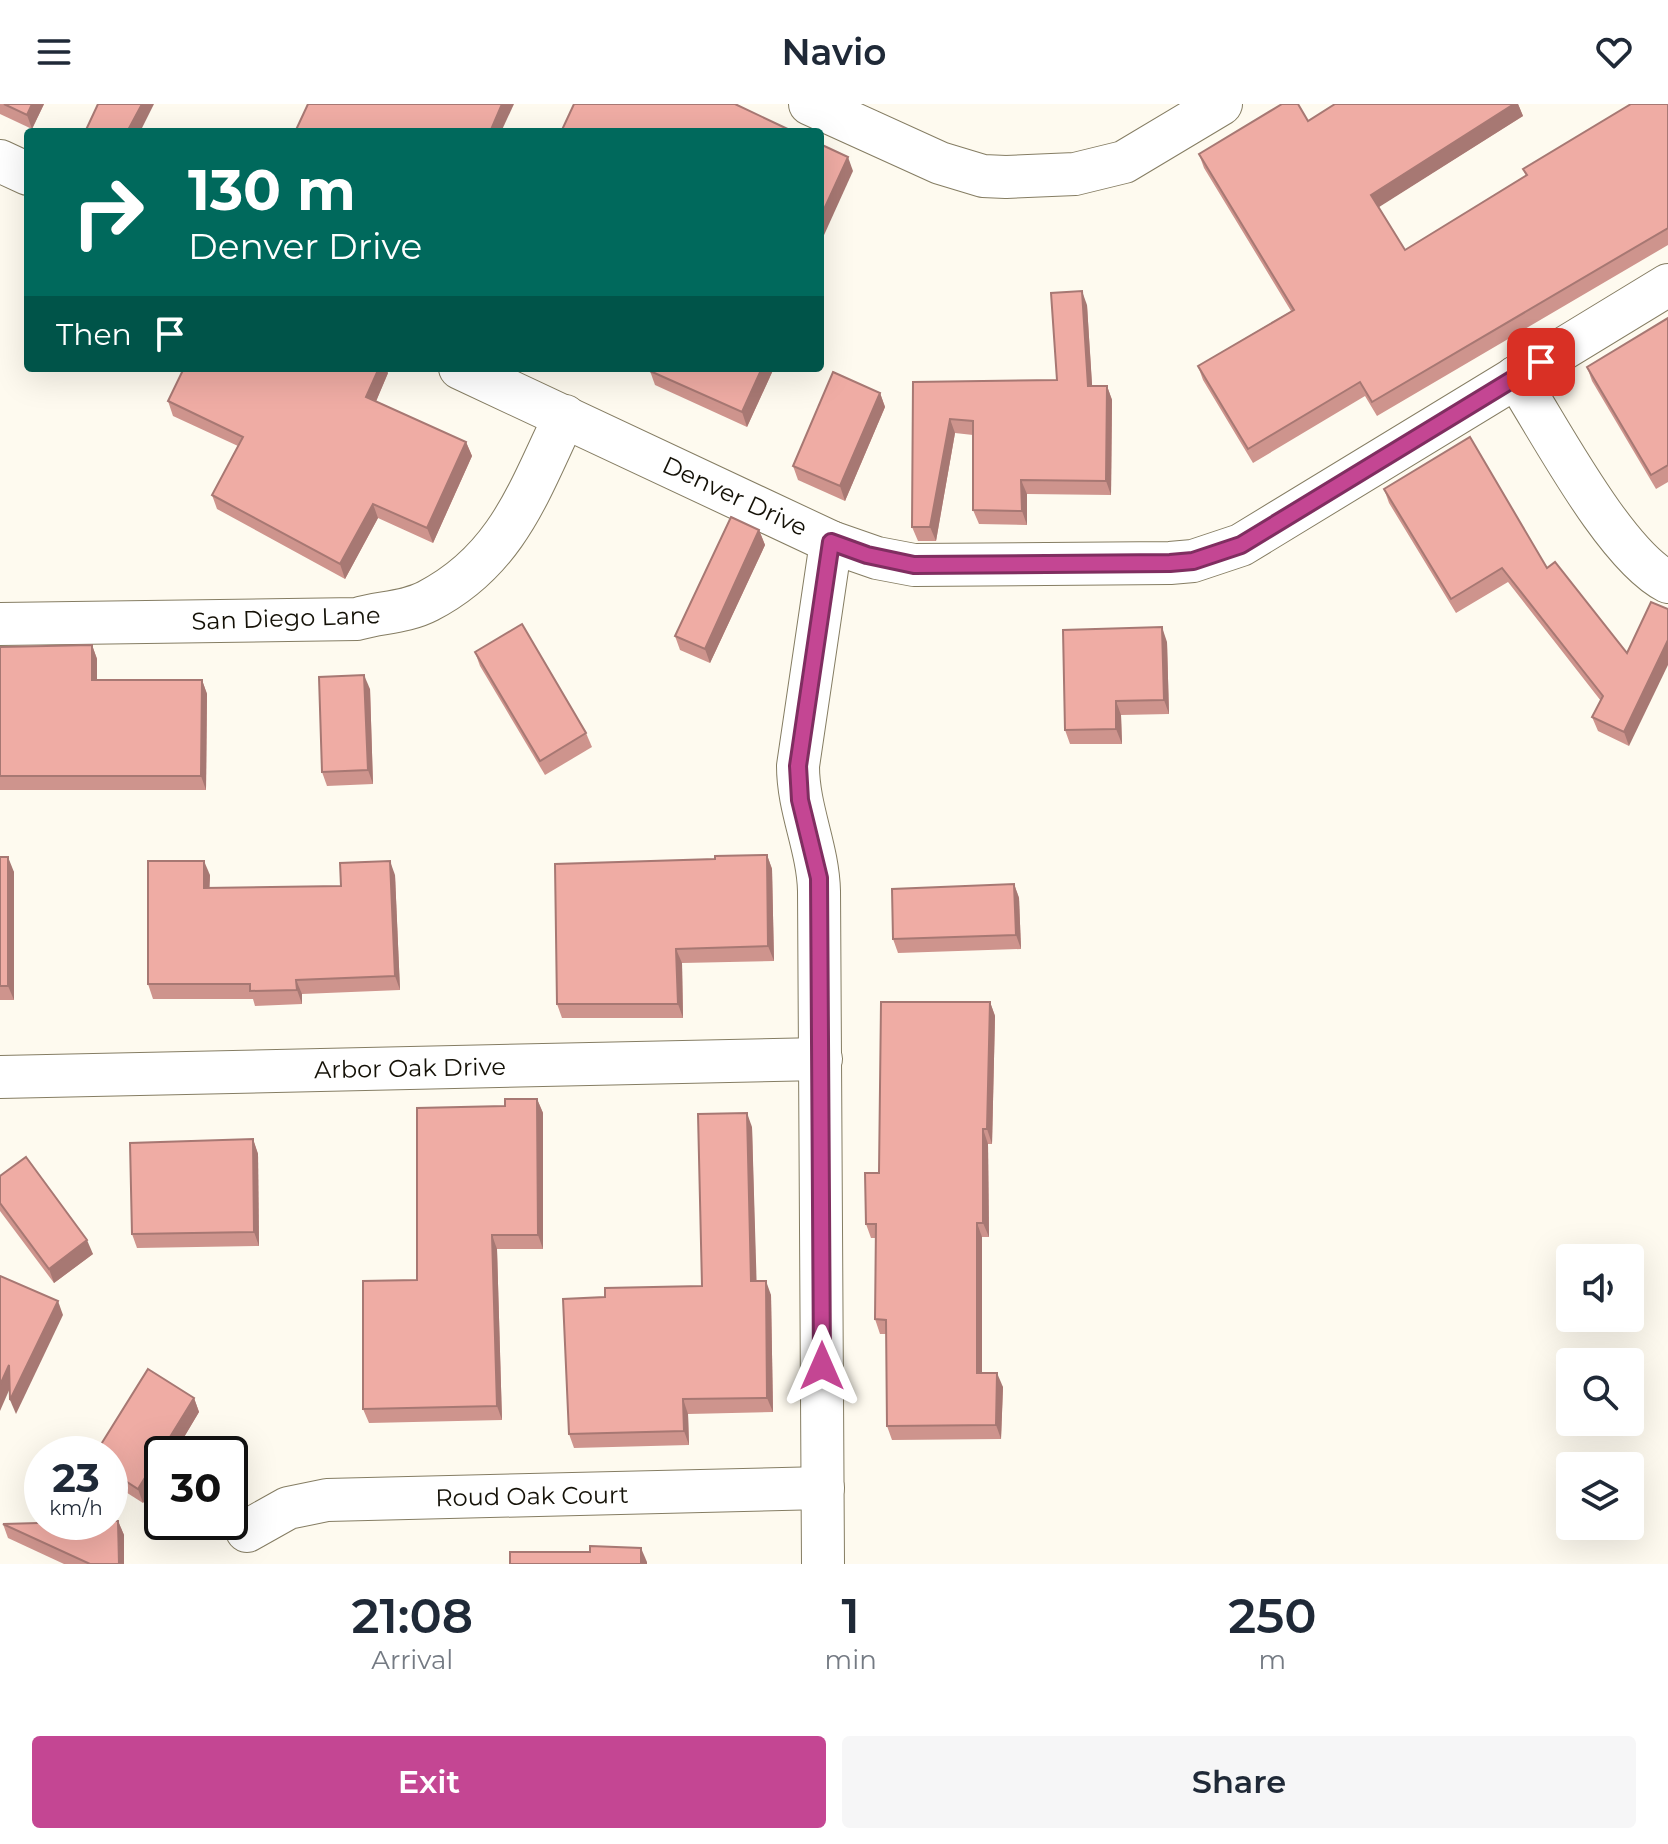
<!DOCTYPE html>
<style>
body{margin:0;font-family:Montserrat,sans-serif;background:#f6f6f7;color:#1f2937;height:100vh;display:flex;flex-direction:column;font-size:30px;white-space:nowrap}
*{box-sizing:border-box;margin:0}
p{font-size:26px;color:#747a83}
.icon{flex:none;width:44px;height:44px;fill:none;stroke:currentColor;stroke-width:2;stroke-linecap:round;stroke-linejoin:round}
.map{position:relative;height:1460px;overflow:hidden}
.sheet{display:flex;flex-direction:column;background:#fff;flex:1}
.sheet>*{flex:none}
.banner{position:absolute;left:24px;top:24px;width:800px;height:244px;border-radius:8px;box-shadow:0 8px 32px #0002;background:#00695c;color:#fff;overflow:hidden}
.fabs{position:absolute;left:1556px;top:1140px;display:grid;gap:16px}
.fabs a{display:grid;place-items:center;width:88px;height:88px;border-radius:8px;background:#fff;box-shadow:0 8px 32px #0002;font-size:40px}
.speed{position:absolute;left:24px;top:1332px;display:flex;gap:16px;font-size:40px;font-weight:700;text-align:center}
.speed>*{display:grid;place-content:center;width:104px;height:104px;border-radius:50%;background:#fff;box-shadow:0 8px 32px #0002;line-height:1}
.speed small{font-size:20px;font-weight:400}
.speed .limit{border:4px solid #111;border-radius:12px;background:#fff;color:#111}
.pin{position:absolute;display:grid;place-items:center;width:68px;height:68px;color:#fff;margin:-34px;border-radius:16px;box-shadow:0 4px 12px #0006}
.me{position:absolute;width:88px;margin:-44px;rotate:0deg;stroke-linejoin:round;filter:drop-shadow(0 0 6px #0008)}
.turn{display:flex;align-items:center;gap:28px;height:168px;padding:0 32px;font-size:36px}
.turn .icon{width:104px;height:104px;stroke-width:2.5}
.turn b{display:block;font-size:56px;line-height:68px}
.then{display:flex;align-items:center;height:76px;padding:0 32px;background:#0003;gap:16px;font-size:30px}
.eta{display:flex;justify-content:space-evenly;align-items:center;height:136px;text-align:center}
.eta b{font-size:48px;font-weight:600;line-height:56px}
.cta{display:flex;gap:16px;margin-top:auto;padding:16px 32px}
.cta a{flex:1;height:92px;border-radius:8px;background:#c44693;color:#fff;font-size:32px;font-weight:600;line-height:92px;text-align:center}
.cta a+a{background:#f6f6f7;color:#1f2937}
header{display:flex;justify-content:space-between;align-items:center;height:104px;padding:0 32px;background:#fff;font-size:36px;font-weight:600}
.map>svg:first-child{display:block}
</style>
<header><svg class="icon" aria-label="menu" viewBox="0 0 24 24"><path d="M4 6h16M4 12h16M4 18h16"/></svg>Navio<svg class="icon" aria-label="heart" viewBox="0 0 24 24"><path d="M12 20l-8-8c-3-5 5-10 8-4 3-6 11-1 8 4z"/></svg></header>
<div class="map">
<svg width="1668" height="1460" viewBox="0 0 1668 1460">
<rect width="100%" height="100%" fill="#fefaef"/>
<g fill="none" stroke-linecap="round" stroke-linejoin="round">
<defs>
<g id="minor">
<polyline points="810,0 940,59 983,72 1006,73 1075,70 1124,58 1221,0"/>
<polyline points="0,57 28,70"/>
<polyline points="460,264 831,438 877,454 914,461 1170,459 1193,457 1241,441 1668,181"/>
<path d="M 1516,273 C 1550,326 1615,451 1668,478"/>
<path d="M 0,520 L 357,515 C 380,508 405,509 428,497 C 507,456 529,387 565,312"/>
<polyline points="0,973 821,955"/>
<polyline points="247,1427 288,1404 327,1396 823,1384"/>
<path d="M 823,1460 L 819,787 C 818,744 798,705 798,662 L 831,438"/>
</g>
</defs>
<use href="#minor" stroke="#857d63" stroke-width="44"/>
<use href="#minor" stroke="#fff" stroke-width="42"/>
</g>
<g fill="#ce948d">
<polygon points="0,0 44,0 32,25 0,10"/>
<polygon points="1335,0 1518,0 1523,12 1378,103 1405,146 1526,72 1523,65 1668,0 1668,141 1377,312 1365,292 1253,359 1203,276 1198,262 1291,207 1204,64 1199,50 1308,17"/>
<polygon points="1087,201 1092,282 1107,282 1112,296 1111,391 1027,390 1027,421 979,420 973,406 973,331 955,329 936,437 918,437 912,423 913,278 1057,276"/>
<polygon points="1668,214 1668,378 1656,385 1592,277 1587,263"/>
<polygon points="774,264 747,323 655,281 650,267"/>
<polygon points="388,269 376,297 466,338 472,352 433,439 378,414 345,475 217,405 212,391 238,342 173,312 168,297"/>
<polygon points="880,289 885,303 845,397 798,376 793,362"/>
<polygon points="1384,385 1547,464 1627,549 1629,642 1598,627 1592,613 1601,597 1508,478 1456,509 1389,399"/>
<polygon points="759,426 765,441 710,559 680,546 675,532"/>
<polygon points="1167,538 1169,610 1121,611 1122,640 1070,640 1065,626"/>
<polygon points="92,541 97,555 97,576 202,576 207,590 206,686 0,686 0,543"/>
<polygon points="475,548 586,629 592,643 545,671 480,562"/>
<polygon points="370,585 373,680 327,682 322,668"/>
<polygon points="767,751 772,765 774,857 682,859 683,914 562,914 557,900 715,755"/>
<polygon points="0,753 14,768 14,896 0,896"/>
<polygon points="210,771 209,784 341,782 395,771 400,886 302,890 302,900 255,902 253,895 153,895 148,880"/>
<polygon points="1014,780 1019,794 1021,845 898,849 893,835"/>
<polygon points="990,898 995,912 992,1040 988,1040 989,1133 982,1133 982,1269 1003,1283 1001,1335 892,1336 887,1322 886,1230 880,1230 875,1215 875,1134 871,1134 866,1120"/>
<polygon points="537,995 543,1009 543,1145 497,1145 502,1316 369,1319 363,1305 417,1176 505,1002"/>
<polygon points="752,1023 756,1177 771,1191 773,1308 688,1310 689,1341 574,1344 569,1330 605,1193 702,1182"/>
<polygon points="253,1035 258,1050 259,1142 137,1144 132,1130"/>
<polygon points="0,1072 93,1150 54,1179 0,1107"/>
<polygon points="194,1294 199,1308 174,1350 162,1350 162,1369 143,1399 110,1378 110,1350"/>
<polygon points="118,1417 124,1431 124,1460 64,1460 8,1434 3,1420"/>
</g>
<g fill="#a77873">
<polygon points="32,0 44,0 32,25 27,11"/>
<polygon points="142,0 154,0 140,28 127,28"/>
<polygon points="502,0 514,0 501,28 490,28"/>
<polygon points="1514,0 1518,0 1523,12 1376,105 1371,91"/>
<polygon points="848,53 853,67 820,140 820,114"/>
<polygon points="1082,187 1087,201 1093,296 1088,282"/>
<polygon points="379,264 386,264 388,269 372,307 366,293"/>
<polygon points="762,264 774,264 747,323 742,308"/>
<polygon points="1107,282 1112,296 1111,391 1106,377"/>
<polygon points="880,289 885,303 845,397 840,382"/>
<polygon points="950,315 955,329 936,437 930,423"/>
<polygon points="466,338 472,352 433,439 427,424"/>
<polygon points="1021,376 1027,390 1027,421 1022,407"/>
<polygon points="373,400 378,414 345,475 340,460"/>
<polygon points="759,426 765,441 710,559 705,545"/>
<polygon points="1162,523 1167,538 1169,610 1164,596"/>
<polygon points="1668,536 1668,561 1629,642 1624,628"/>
<polygon points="92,541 97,555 97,590 92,576"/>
<polygon points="364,571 370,585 373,680 368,666"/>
<polygon points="202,576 207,590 206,686 201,672"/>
<polygon points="1116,597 1121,611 1122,640 1116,625"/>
<polygon points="767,751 772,765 774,857 768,842"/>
<polygon points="8,753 14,768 14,896 8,882"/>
<polygon points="204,757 210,771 209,799 204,784"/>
<polygon points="390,757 395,771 400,886 395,872"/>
<polygon points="1014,780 1019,794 1021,845 1016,831"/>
<polygon points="676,845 682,859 683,914 678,900"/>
<polygon points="296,876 302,890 302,900 297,886"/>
<polygon points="990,898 995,912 992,1040 987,1025"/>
<polygon points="537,995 543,1009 543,1145 538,1131"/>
<polygon points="747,1009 752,1023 757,1191 751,1177"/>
<polygon points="983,1025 988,1040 989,1133 983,1119"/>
<polygon points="253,1035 258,1050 259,1142 254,1128"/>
<polygon points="977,1119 982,1133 982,1283 977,1269"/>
<polygon points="492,1131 497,1145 502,1316 497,1302"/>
<polygon points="87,1136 93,1150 54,1179 49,1165"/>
<polygon points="766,1177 771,1191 773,1308 767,1294"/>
<polygon points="58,1197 63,1211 16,1310 10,1296"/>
<polygon points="9,1261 14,1275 0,1307 0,1281"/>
<polygon points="997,1269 1003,1283 1001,1335 996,1321"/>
<polygon points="194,1294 199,1308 174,1350 162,1350 162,1369 143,1399 138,1385"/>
<polygon points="683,1295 688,1310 689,1341 684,1327"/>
<polygon points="118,1417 124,1431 124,1460 119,1460"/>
<polygon points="641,1444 647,1458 647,1460 641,1460"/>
</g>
<g fill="#efaca4" stroke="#a77873" stroke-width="2">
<polygon points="4,0 32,0 27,11"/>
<polygon points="98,0 142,0 127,28 85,28"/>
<polygon points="308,0 502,0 490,28 295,28"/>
<polygon points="574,0 735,0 794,28 561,28"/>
<polygon points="1282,0 1298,0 1308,17 1335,0 1514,0 1371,91 1405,146 1527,71 1523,65 1631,0 1668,0 1668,124 1372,298 1360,278 1248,345 1198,262 1294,206 1199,50"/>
<polygon points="820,40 848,53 820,114"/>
<polygon points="1082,187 1088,282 1107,282 1106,377 1021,376 1022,407 973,406 973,317 950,315 930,423 912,423 913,278 1057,276 1051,189"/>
<polygon points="1668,214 1668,361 1651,371 1587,263"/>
<polygon points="184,264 379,264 366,293 466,338 427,424 373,400 340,460 212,391 243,333 168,297"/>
<polygon points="652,264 762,264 742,308 650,267"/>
<polygon points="833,268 880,289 840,382 793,362"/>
<polygon points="1470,333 1547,464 1555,458 1627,549 1651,498 1668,505 1668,536 1624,628 1592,613 1603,592 1502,464 1451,495 1384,385"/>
<polygon points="731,413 759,426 705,545 675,532"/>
<polygon points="522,520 586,629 540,657 475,548"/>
<polygon points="1162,523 1164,596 1116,597 1116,625 1065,626 1063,526"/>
<polygon points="92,541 92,576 202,576 201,672 0,672 0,543"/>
<polygon points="364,571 368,666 322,668 319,573"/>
<polygon points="767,751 768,842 676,845 678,900 557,900 555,760 715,755 715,752"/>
<rect x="0" y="753" width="8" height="129"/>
<polygon points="148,757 204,757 204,784 341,782 340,759 390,757 395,872 296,876 297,886 250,887 250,880 148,880"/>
<polygon points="1014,780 1016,831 893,835 892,785"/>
<polygon points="881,898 990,898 987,1025 983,1025 983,1119 977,1119 977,1269 997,1269 996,1321 887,1322 886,1216 875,1215 876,1120 866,1120 865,1069 879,1069"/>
<polygon points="505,995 537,995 538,1131 492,1131 497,1302 363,1305 363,1177 417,1176 417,1004 505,1002"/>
<polygon points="747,1009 751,1177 766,1177 767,1294 683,1295 684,1327 569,1330 563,1195 605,1193 605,1184 702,1182 698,1010"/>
<polygon points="253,1035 254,1128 132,1130 130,1039"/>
<polygon points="26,1053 87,1136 49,1165 0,1099 0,1072"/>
<polygon points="0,1172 58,1197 10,1296 9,1261 0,1281"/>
<polygon points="148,1265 194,1294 138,1385 110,1367 110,1350 95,1350"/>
<polygon points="110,1417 118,1417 119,1460 90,1460 3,1420"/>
<polygon points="590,1442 641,1444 641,1460 510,1460 510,1448 590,1448"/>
</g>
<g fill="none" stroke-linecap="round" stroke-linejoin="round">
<defs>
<polyline id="route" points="822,1262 819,774 800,696 798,662 831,438 867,451 914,461 1170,459 1193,457 1241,441 1541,258"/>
</defs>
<use href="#route" stroke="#7f2e60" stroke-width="20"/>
<use href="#route" stroke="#c44693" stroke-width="14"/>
</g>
<g text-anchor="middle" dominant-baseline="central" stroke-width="8" stroke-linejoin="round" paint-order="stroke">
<g font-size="24" fill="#141107" stroke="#fff">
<text transform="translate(735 392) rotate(25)">Denver Drive</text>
<text transform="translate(286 514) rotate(-2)">San Diego Lane</text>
<text transform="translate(410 964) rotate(-1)">Arbor Oak Drive</text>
<text transform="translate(532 1392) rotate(-1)">Roud Oak Court</text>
</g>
</g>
</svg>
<div class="fabs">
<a><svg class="icon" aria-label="sound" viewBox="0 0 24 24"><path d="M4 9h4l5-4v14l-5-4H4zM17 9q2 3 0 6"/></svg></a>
<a><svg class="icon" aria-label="search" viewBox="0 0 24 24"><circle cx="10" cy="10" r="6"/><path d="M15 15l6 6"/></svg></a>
<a><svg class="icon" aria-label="layers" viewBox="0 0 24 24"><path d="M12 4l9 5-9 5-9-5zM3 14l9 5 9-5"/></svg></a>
</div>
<div class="speed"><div>23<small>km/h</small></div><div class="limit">30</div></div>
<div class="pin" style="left:1541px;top:258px;background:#d93025"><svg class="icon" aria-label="arrive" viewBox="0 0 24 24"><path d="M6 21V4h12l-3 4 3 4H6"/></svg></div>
<svg class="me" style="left:822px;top:1262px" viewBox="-20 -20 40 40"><path d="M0-17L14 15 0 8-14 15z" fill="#c44693" stroke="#fff" stroke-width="4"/></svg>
<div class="banner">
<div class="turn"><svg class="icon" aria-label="right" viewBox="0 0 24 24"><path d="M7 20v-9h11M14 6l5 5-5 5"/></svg><div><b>130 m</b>Denver Drive</div></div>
<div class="then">Then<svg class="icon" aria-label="arrive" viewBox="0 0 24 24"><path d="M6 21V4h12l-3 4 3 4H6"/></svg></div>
</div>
</div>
<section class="sheet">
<div class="eta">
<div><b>21:08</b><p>Arrival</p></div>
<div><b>1</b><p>min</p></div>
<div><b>250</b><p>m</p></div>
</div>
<div class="cta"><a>Exit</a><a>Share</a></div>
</section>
